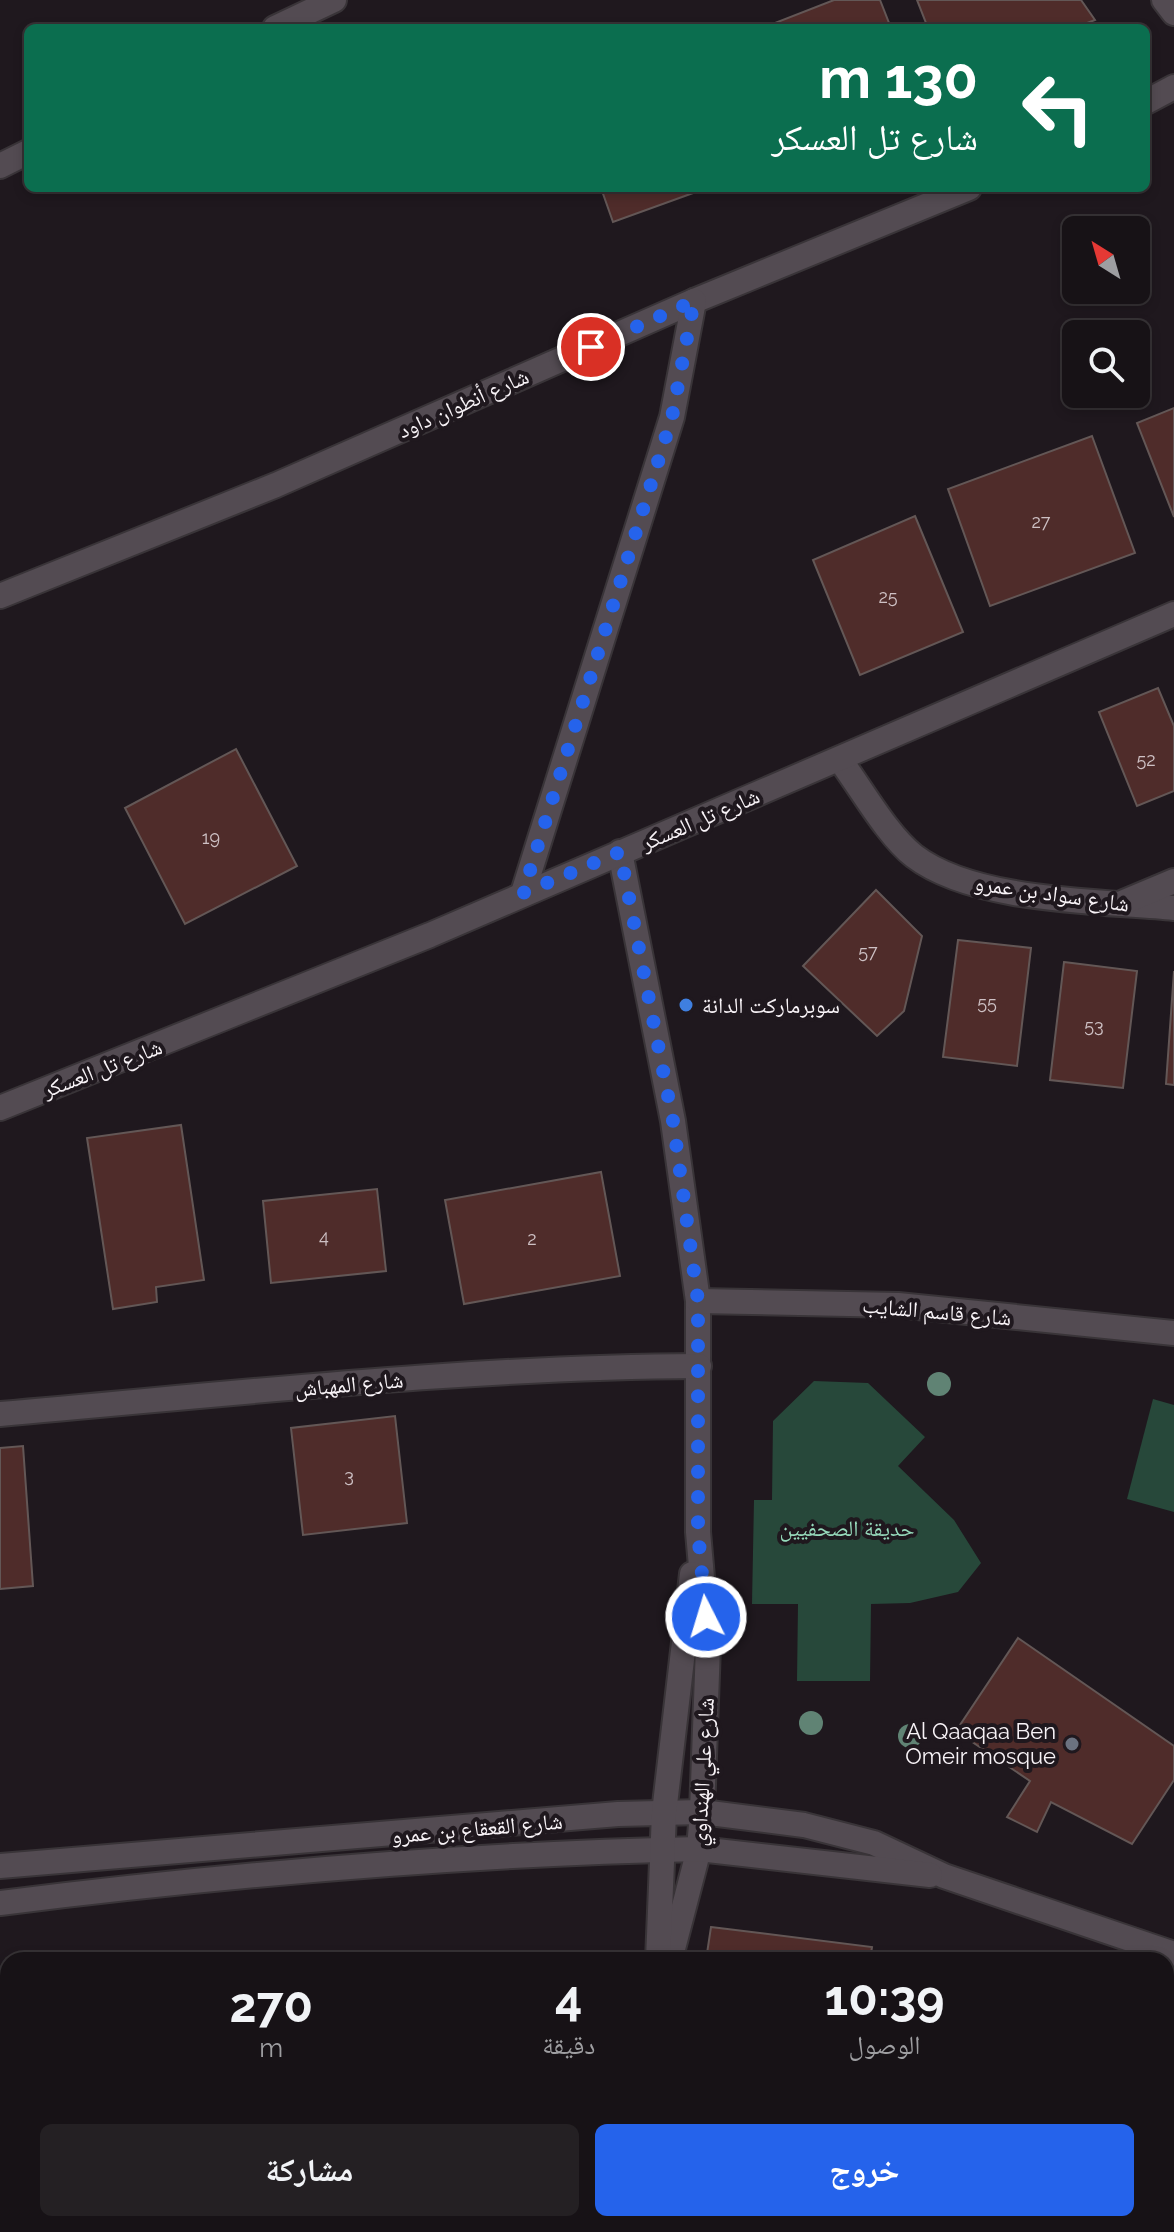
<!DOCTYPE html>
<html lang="ar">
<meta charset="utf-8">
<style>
body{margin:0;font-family:Raleway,"Noto Naskh Arabic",sans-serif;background:#242023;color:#f1f3f6;direction:rtl;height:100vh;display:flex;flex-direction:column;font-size:30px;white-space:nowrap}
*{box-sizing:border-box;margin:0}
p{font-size:26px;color:#9e9ea1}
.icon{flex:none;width:44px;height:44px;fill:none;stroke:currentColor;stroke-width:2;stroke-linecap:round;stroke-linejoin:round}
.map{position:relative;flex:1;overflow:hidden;direction:ltr}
.side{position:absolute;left:0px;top:1952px;width:1174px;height:280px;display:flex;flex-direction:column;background:#171216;border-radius:24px 24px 0 0;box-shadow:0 4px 12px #0003,0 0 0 2px #363235;direction:rtl}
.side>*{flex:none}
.hud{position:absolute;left:24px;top:24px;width:1126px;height:168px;border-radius:12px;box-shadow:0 4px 12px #0003,0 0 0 2px #363235;direction:rtl;background:#0b6e4f;color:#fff;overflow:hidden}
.needle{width:52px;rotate:323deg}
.buttons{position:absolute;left:1062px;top:216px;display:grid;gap:16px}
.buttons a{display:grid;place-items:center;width:88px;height:88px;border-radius:12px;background:#171216;box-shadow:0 4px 12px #0003,0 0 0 2px #363235;font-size:40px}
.pin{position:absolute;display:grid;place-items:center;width:68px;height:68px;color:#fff;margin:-34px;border:4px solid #fff;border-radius:50%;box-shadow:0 2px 8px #0007}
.me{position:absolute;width:88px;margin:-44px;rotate:355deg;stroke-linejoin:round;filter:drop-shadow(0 0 6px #0008)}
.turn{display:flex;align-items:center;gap:28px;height:168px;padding:0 40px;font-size:36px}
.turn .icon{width:104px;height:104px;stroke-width:2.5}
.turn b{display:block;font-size:56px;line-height:68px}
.eta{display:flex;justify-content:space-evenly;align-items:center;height:136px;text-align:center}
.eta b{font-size:48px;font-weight:700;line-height:56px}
.button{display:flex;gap:16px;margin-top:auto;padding:16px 40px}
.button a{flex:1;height:92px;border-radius:12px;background:#2563eb;color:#fff;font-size:32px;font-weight:700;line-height:92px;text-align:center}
.button a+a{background:#242023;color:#f1f3f6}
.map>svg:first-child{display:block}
</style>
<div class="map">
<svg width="1174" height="2232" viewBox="0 0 1174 2232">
<rect width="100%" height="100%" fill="#1f181e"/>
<g fill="#27483a">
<polygon points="814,1381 868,1383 925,1437 898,1466 954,1520 981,1563 958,1592 910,1603 871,1604 870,1681 797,1681 798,1604 752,1604 754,1500 772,1500 773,1421"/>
<polygon points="1153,1399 1174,1405 1174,1512 1127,1499"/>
</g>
<g fill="#4f2c2a" stroke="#635756" stroke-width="2">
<polygon points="834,0 880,0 891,28 762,28"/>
<polygon points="917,0 1081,0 1095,20 1074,28 928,28"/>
<polygon points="601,188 707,188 613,222"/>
<polygon points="1174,408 1174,517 1137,423"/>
<polygon points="1092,436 1135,553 990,606 948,489"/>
<polygon points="915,516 963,632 860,675 813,560"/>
<polygon points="1158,688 1174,726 1174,791 1137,806 1099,712"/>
<polygon points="236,749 297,866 185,924 125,808"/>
<polygon points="876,890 922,936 904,1011 877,1036 803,966"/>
<polygon points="958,940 1031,948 1017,1066 943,1057"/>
<polygon points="1064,962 1137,971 1123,1088 1050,1080"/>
<polygon points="1174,971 1174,1085 1166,1084"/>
<polygon points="181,1125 204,1280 156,1287 157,1302 113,1309 87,1138"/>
<polygon points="601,1172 620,1276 464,1304 445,1200"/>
<polygon points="377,1189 386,1271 271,1283 263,1201"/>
<polygon points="395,1416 407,1523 303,1535 291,1428"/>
<polygon points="23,1446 33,1586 0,1589 0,1448"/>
<polygon points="1018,1638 1174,1746 1174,1780 1132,1844 1051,1802 1037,1832 1007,1817 1030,1781 956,1731"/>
<polygon points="711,1927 872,1947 870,1960 706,1960"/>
<polygon points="705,2224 861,2224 860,2232 704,2232"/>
<polygon points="899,2224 1064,2224 1062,2232 898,2232"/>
</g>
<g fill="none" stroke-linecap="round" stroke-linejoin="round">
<defs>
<g id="minor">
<polyline points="1164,0 1174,13"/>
<polyline points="275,28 334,0"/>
<polyline points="1146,102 1174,87"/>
<polyline points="0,166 28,152"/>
<polyline points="0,596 276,485 694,301 969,188"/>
<path d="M 840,760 C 861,788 887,835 914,856 C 974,902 1100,901 1174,908"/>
<polyline points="620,852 673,1121 698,1301 698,1532 708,1646 702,1812 699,1849 670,1960"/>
<polyline points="523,893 672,417 694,301"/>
<polyline points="1124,902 1174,881"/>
<polyline points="0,1108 430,935 1174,614"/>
<polyline points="698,1301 898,1305 1174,1333"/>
<path d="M 0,1414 C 232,1394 466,1367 699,1366"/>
<polyline points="0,1866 618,1814 702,1812 804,1825 874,1843 944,1876 1174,1954"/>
<path d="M 0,1903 C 232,1874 465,1854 699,1849 L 930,1875"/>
<polyline points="658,1960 664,1813 692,1574"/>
<polyline points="617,2232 618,2224"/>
<polyline points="1116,2232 1117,2224"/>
</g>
</defs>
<use href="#minor" stroke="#393438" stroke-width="28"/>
<use href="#minor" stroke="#534b52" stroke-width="24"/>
</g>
<g fill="#608374">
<circle cx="939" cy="1384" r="12"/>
<circle cx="811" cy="1723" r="12"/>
<circle cx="910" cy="1736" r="12"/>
</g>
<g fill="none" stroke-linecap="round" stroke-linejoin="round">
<polyline stroke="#2563eb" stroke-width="14" stroke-dasharray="0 25.2" points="591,347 694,301 672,417 523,893 620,852 673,1121 698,1301 698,1532 706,1617"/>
</g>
<circle fill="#3f7fe0" stroke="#1f181e" stroke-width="3" cx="686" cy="1005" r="8"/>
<circle fill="#6b7280" stroke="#1f181e" stroke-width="3" cx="1072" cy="1744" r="8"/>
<g text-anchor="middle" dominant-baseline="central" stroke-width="8" stroke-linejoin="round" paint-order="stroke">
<g font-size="18" fill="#cec1c4">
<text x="1041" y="521">27</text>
<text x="888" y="596">25</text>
<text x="1146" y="759">52</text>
<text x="211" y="837">19</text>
<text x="868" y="951">57</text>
<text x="987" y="1002">55</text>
<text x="1094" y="1025">53</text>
<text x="324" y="1236">4</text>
<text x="532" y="1238">2</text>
<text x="349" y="1475">3</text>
</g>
<g font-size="22" fill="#f8f3f7" stroke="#1f181e">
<text transform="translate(463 403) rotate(-24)">شارع أنطوان داود</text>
<text transform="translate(700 819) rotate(-23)">شارع تل العسكر</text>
<text transform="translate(1052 893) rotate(8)">شارع سواد بن عمرو</text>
<text transform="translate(102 1068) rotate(-21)">شارع تل العسكر</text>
<text transform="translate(937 1311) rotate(5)">شارع قاسم الشايب</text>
<text transform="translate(349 1384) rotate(-5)">شارع المهباش</text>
<text transform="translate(702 1772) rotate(-87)">شارع علي الهنداوي</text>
<text transform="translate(477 1828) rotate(-5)">شارع القعقاع بن عمرو</text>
</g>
<g font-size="22" fill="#f8f3f7" stroke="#1f181e" text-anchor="start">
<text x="702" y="1005">سوبرماركت الدانة</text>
<text x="1056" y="1731" text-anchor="end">Al Qaaqaa Ben<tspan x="1056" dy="25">Omeir mosque</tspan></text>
</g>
<g font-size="22" fill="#96dabb" stroke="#1f181e">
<text x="847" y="1528">حديقة الصحفيين</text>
</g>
</g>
</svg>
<div class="buttons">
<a><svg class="needle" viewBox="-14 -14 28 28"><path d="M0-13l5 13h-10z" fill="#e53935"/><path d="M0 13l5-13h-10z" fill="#9e9ea1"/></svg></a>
<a><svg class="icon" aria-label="search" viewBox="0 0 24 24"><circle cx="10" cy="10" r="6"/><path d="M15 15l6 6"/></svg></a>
</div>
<div class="pin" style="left:591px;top:347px;background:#d93025"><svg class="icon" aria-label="arrive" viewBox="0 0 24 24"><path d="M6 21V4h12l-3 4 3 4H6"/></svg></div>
<svg class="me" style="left:706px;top:1617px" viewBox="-20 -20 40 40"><circle r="17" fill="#2563eb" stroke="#fff" stroke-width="3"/><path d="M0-11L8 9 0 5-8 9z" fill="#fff"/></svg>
<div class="hud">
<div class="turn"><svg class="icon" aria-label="left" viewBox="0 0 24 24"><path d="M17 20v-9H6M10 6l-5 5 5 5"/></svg><div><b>130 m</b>شارع تل العسكر</div></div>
</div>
<section class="side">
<div class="eta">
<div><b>10:39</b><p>الوصول</p></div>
<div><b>4</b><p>دقيقة</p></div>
<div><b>270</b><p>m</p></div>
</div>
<div class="button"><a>خروج</a><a>مشاركة</a></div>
</section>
</div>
